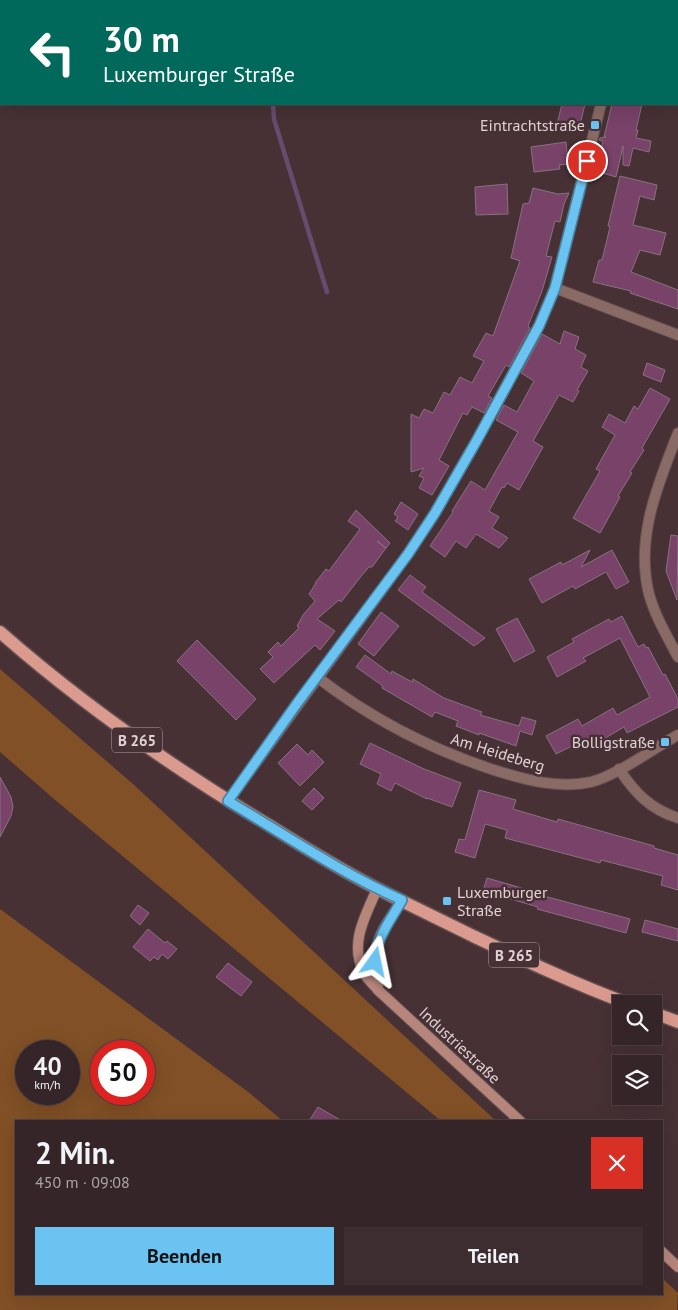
<!DOCTYPE html>
<html lang="de">
<meta charset="utf-8">
<style>
body{margin:0;font-family:"PT Sans",sans-serif;background:#3d2d30;color:#f1f3f6;height:100vh;display:flex;flex-direction:column;font-size:19px;white-space:nowrap}
*{box-sizing:border-box;margin:0}
p{font-size:16px;color:#aaa5a8}
.icon{flex:none;width:28px;height:28px;fill:none;stroke:currentColor;stroke-width:2;stroke-linecap:round;stroke-linejoin:round}
.map{position:relative;flex:1;overflow:hidden}
.details{position:absolute;left:15px;top:1120px;width:648px;height:175px;display:flex;flex-direction:column;background:#352528;border-radius:0px;box-shadow:0 5px 20px #0002,0 0 0 1px #4f4245}
.details>*{flex:none}
.guide{position:absolute;left:0px;top:0px;width:679px;height:105px;box-shadow:0 5px 20px #0002,0 0 0 1px #4f4245;background:#00695c;color:#fff;overflow:hidden}
.tools{position:absolute;left:612px;top:995px;display:grid;gap:10px}
.tools a{display:grid;place-items:center;width:50px;height:50px;border-radius:0px;background:#352528;box-shadow:0 5px 20px #0002,0 0 0 1px #4f4245;font-size:25px}
.speed{position:absolute;left:15px;top:1040px;display:flex;gap:10px;font-size:25px;font-weight:700;text-align:center}
.speed>*{display:grid;place-content:center;width:65px;height:65px;border-radius:50%;background:#352528;box-shadow:0 5px 20px #0002,0 0 0 1px #4f4245;line-height:1}
.speed small{font-size:12px;font-weight:400}
.speed .limit{border:8px solid #d22;background:#fff;color:#111}
.pin{position:absolute;display:grid;place-items:center;width:42px;height:42px;color:#fff;margin:-21px;border:2px solid #fff;border-radius:50%;box-shadow:0 1px 5px #0007}
.me{position:absolute;width:55px;margin:-28px;rotate:12deg;stroke-linejoin:round;filter:drop-shadow(0 0 4px #0008)}
.turn{display:flex;align-items:center;gap:18px;height:105px;padding:0 20px;font-size:22px}
.turn .icon{width:65px;height:65px;stroke-width:2.5}
.turn b{display:block;font-size:35px;line-height:42px}
.round{display:grid;place-items:center;flex:none;width:52px;height:52px;border-radius:0px;background:#3d2d30}
.overview{display:flex;align-items:center;justify-content:space-between;height:85px;padding:0 20px}
h1{font-size:30px;font-weight:800;line-height:38px}
.button{display:flex;gap:10px;margin-top:auto;padding:10px 20px}
.button a{flex:1;height:58px;border-radius:0px;background:#6ac3f1;color:#111;font-size:20px;font-weight:800;line-height:58px;text-align:center}
.button a+a{background:#3d2d30;color:#f1f3f6}
.map>svg:first-child{display:block}
</style>
<div class="map">
<svg width="678" height="1310" viewBox="0 0 678 1310">
<rect width="100%" height="100%" fill="#473135"/>
<g fill="#815026" fill-rule="evenodd">
<polygon points="0,669 133,784 496,1121 441,1121 54,799 0,752"/>
<path d="M 0,909 L 247,1091 L 283,1121 L 16,1121 L 16,1294 L 661,1294 L 661,1277 L 678,1293 L 677,1310 L 0,1310 ZM 26,1051 L 69,1051 L 69,1094 L 26,1094 ZM 101,1051 L 144,1051 L 144,1094 L 101,1094 Z"/>
</g>
<g fill="none" stroke-linecap="round" stroke-linejoin="round">
<g stroke="#674c6f" stroke-width="4.5">
<polyline points="264,0 264,1"/>
<polyline points="273,104 274,119 327,292"/>
</g>
</g>
<g fill="#794269" stroke="#877280">
<polygon points="562,104 585,104 579,130 557,124"/>
<polygon points="612,104 642,104 636,130 638,130 636,138 651,141 649,152 633,148 629,166 623,165 623,146 616,177 596,171 603,141 599,140 600,138 606,137 604,137"/>
<polygon points="566,142 568,164 559,165 560,169 534,172 531,147"/>
<polygon points="620,176 657,185 654,200 640,196 633,225 666,233 660,255 640,250 631,272 678,290 678,309 630,293 631,291 593,282 599,260 602,260 610,227 608,226"/>
<polygon points="507,184 508,214 476,215 475,187"/>
<polygon points="533,188 558,194 569,193 564,204 560,222 555,221 546,256 552,257 542,291 528,326 530,328 509,367 506,365 488,396 492,398 484,413 472,407 467,415 463,413 439,460 449,466 432,495 419,488 424,478 419,476 424,468 411,472 411,414 419,418 424,409 433,413 444,392 450,395 460,377 472,383 484,361 473,356 486,333 493,336 520,261 511,258 523,204 529,203"/>
<polygon points="564,331 579,337 575,349 586,355 581,367 588,371 577,390 579,391 573,402 559,395 533,441 543,447 519,490 507,483 504,488 502,487 489,511 499,517 492,528 508,538 499,548 476,534 466,548 456,541 445,557 430,546 453,512 452,511 471,481 485,490 518,432 496,420 504,405 517,412 534,381 521,373 542,334 560,344"/>
<polygon points="647,363 665,370 661,382 643,375"/>
<polygon points="650,388 670,399 642,448 644,450 630,472 632,473 618,496 620,497 600,533 573,518 600,471 596,469 615,435 602,427 609,414 625,423 634,406 638,409"/>
<polygon points="401,502 418,514 408,530 395,521 398,517 394,514"/>
<polygon points="356,510 390,543 386,548 377,541 386,548 372,567 369,567 362,575 341,602 339,600 317,619 335,631 320,650 315,645 274,683 260,669 273,657 268,652 278,642 281,646 299,628 297,626 303,615 315,601 309,594 316,583 315,583 326,569 329,571 360,529 348,521"/>
<polygon points="671,535 678,536 677,600 666,571"/>
<polygon points="590,550 581,567 612,550 629,582 616,589 606,572 575,589 573,586 542,603 529,579 561,562 562,565"/>
<polygon points="410,575 426,587 422,592 485,638 474,646 398,590"/>
<polygon points="381,612 399,626 374,656 358,644"/>
<polygon points="622,616 638,647 644,644 646,648 648,647 663,675 665,674 678,699 678,707 627,733 624,727 602,740 601,738 591,743 588,738 556,754 546,736 578,719 582,726 613,708 617,715 650,697 620,638 583,658 586,661 557,677 547,657 574,642 572,639 609,619 611,622"/>
<polygon points="517,618 535,651 514,662 496,629"/>
<polygon points="197,640 256,699 236,720 177,661"/>
<polygon points="365,655 391,674 392,671 412,682 413,679 444,698 482,712 480,715 519,726 522,717 536,721 532,735 520,731 516,746 479,733 479,735 456,726 458,721 435,712 432,717 382,688 383,686 356,667"/>
<polygon points="370,743 424,769 461,783 452,807 427,798 427,799 395,783 391,791 377,784 381,774 360,764"/>
<polygon points="297,744 308,755 312,750 324,762 300,786 278,763"/>
<polygon points="0,777 11,797 13,807 11,816 0,837"/>
<polygon points="314,788 324,798 312,810 302,801"/>
<polygon points="479,790 516,800 513,809 557,822 558,819 654,846 654,848 678,855 678,890 661,885 663,876 601,860 600,863 505,838 507,830 485,824 475,858 455,852 459,839 465,840"/>
<polygon points="487,878 525,889 525,891 630,919 626,933 537,909 538,907 483,891"/>
<polygon points="138,905 149,913 140,925 130,916"/>
<polygon points="645,920 678,929 678,941 642,932"/>
<polygon points="148,929 165,943 167,941 177,949 168,959 162,954 158,960 154,957 150,961 133,947"/>
<polygon points="228,963 252,982 241,996 216,977"/>
<polygon points="318,1107 342,1121 309,1121"/>
</g>
<g fill="none" stroke-linecap="round" stroke-linejoin="round">
<defs>
<g id="minor">
<polyline points="555,288 678,335"/>
<path d="M 678,433 C 658,484 635,538 649,594 C 655,616 667,636 678,657"/>
<path d="M 317,677 C 370,718 430,749 494,770 C 526,780 558,789 591,782 C 616,776 654,748 678,735"/>
<path d="M 619,769 C 635,793 650,809 678,818"/>
</g>
<g id="tertiary">
<polyline points="632,1 633,0"/>
<polyline points="228,801 408,554 435,513 477,440 539,326 555,288 601,104"/>
</g>
<g id="secondary">
<path d="M 377,889 C 365,917 349,943 364,973 C 367,979 374,985 379,991 L 520,1121"/>
<path d="M 378,990 C 377,977 374,964 376,950 C 378,933 393,915 402,900"/>
<polyline points="661,1251 678,1267"/>
</g>
<g id="primary">
<path d="M 0,632 C 83,705 175,769 270,826 C 305,848 341,870 378,889 C 409,905 441,920 473,936 C 524,960 575,984 629,1004"/>
<polyline points="654,1013 678,1022"/>
</g>
</defs>
<use href="#minor" stroke="#634e52" stroke-width="12"/>
<use href="#tertiary" stroke="#634e52" stroke-width="12"/>
<use href="#secondary" stroke="#634e52" stroke-width="12"/>
<use href="#primary" stroke="#634e52" stroke-width="15"/>
<use href="#minor" stroke="#896a64" stroke-width="10"/>
<use href="#tertiary" stroke="#896a64" stroke-width="10"/>
<use href="#secondary" stroke="#b7867b" stroke-width="10"/>
<use href="#primary" stroke="#da9b8e" stroke-width="12"/>
</g>
<g fill="none" stroke-linecap="round" stroke-linejoin="round">
<defs>
<path id="route" d="M 375,962 C 376,938 390,921 402,900 C 341,873 285,835 228,801 L 298,702 L 408,554 L 435,513 L 477,440 L 539,326 L 555,288 L 587,161"/>
</defs>
<use href="#route" stroke="#457f9d" stroke-width="12"/>
<use href="#route" stroke="#6ac3f1" stroke-width="9"/>
</g>
<g fill="#6ac3f1" stroke="#473135" stroke-width="2">
<rect x="590" y="120" width="10" height="10" rx="2.5"/>
<rect x="660" y="737" width="10" height="10" rx="2.5"/>
<rect x="442" y="896" width="10" height="10" rx="2.5"/>
</g>
<g text-anchor="middle" dominant-baseline="central" stroke-width="5" stroke-linejoin="round" paint-order="stroke">
<g fill="#473135" stroke="#b3a2a5" stroke-width="1">
<rect x="112" y="727.5" width="50" height="25" rx="4"/>
<rect x="489" y="942.5" width="50" height="25" rx="4"/>
</g>
<g font-size="15" font-weight="bold" fill="#e1d2d5">
<text x="137" y="740">B 265</text>
<text x="514" y="955">B 265</text>
</g>
<g font-size="16" fill="#e1d2d5" stroke="#473135" text-anchor="end">
<text x="585" y="125">Eintrachtstraße</text>
<text x="655" y="742">Bolligstraße</text>
<text x="457" y="892" text-anchor="start">Luxemburger<tspan x="457" dy="18">Straße</tspan></text>
</g>
<g font-size="16" fill="#e1d2d5" stroke="#473135">
<text transform="translate(498 752) rotate(17)">Am Heideberg</text>
<text transform="translate(460 1045) rotate(43)">Industriestraße</text>
</g>
</g>
</svg>
<div class="tools">
<a><svg class="icon" aria-label="search" viewBox="0 0 24 24"><circle cx="10" cy="10" r="6"/><path d="M15 15l6 6"/></svg></a>
<a><svg class="icon" aria-label="layers" viewBox="0 0 24 24"><path d="M12 4l9 5-9 5-9-5zM3 14l9 5 9-5"/></svg></a>
</div>
<div class="speed"><div>40<small>km/h</small></div><div class="limit">50</div></div>
<div class="pin" style="left:587px;top:161px;background:#d93025"><svg class="icon" aria-label="arrive" viewBox="0 0 24 24"><path d="M6 21V4h12l-3 4 3 4H6"/></svg></div>
<svg class="me" style="left:375px;top:962px" viewBox="-20 -20 40 40"><path d="M0-17L14 15 0 8-14 15z" fill="#6ac3f1" stroke="#fff" stroke-width="4"/></svg>
<div class="guide">
<div class="turn"><svg class="icon" aria-label="left" viewBox="0 0 24 24"><path d="M17 20v-9H6M10 6l-5 5 5 5"/></svg><div><b>30 m</b>Luxemburger Straße</div></div>
</div>
<section class="details">
<div class="overview"><div><h1>2 Min.</h1><p>450 m · 09:08</p></div><a class="round" style="background:#d93025;color:#fff"><svg class="icon" aria-label="close" viewBox="0 0 24 24"><path d="M6 6l12 12M18 6L6 18"/></svg></a></div>
<div class="button"><a>Beenden</a><a>Teilen</a></div>
</section>
</div>
